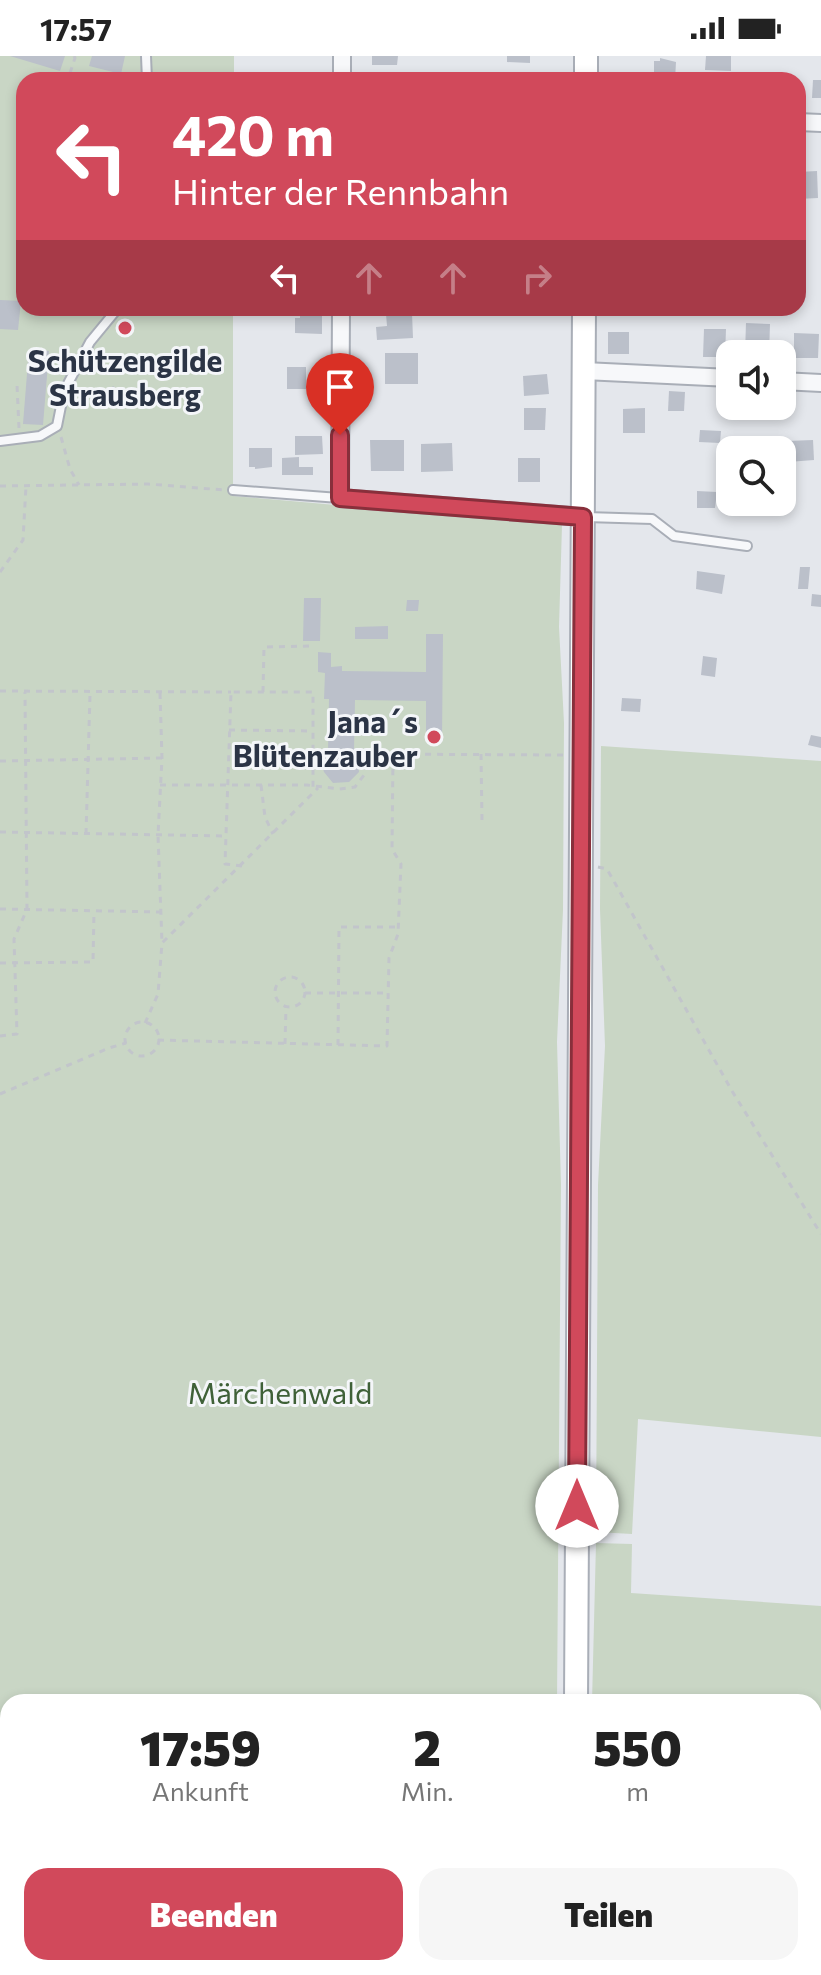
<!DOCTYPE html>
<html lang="de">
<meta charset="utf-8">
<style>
body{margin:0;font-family:Commissioner,sans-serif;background:#f6f6f6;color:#222;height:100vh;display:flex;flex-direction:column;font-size:30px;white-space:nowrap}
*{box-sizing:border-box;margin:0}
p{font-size:26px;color:#767676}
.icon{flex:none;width:44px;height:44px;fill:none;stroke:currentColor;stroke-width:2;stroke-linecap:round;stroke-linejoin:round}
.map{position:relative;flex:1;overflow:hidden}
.drawer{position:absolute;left:0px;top:1638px;width:822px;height:282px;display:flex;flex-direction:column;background:#fff;border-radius:24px 24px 0 0;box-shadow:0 4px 12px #0003}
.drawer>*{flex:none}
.guide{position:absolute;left:16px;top:16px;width:790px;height:244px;border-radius:24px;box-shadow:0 4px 12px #0003;background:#d1495b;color:#fff;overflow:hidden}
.buttons{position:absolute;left:716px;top:284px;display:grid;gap:16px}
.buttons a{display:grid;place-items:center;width:80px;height:80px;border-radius:16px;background:#fff;box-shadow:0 4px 12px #0003;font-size:40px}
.pin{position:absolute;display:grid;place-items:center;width:68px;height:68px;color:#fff;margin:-82px -34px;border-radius:50% 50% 50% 0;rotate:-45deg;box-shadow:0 0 8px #0007}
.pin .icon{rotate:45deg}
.me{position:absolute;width:88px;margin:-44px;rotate:0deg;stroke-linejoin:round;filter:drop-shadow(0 0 6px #0008)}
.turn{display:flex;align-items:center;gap:28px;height:168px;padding:0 24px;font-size:36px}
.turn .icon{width:104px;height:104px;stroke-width:2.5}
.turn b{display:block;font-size:56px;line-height:68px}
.lanes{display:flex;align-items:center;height:76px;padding:0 24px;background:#0003;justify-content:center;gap:40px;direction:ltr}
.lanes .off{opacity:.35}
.eta{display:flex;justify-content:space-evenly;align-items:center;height:136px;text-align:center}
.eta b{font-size:48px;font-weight:800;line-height:56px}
.action{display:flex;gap:16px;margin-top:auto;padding:16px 24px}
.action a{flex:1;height:92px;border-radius:24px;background:#d1495b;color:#fff;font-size:32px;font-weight:800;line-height:92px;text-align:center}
.action a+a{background:#f6f6f6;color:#222}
.status{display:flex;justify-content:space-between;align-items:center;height:56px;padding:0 40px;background:#fff;direction:ltr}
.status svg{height:22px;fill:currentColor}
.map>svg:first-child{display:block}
</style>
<div class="status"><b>17:57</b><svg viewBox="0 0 49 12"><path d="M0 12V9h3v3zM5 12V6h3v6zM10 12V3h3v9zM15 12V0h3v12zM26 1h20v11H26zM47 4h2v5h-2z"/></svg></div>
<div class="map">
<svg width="821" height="1919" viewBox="0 0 821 1919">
<rect width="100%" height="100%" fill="#e4e7ec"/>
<g fill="#c9d6c5">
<polygon points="0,0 234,0 234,24 24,24 24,252 233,252 233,440 562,469 559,571 564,667 563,854 557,986 561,1129 557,1646 8,1646 8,1912 556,1912 556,1919 0,1919"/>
<polygon points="601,690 821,705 821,1381 638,1363 632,1478 596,1476 598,1129 605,990 600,853"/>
<polygon points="596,1487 632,1488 631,1537 821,1550 821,1711 814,1711 814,1646 592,1646"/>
</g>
<g fill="#bbc0ca">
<polygon points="10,0 65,0 60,15"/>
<polygon points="92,0 125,0 121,18 89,10"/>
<polygon points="372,0 398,0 397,9 372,9"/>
<polygon points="507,0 530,0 530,7 507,6"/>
<polygon points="706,0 731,0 731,15 705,14"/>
<polygon points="660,2 676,6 675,24 654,24 654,5 660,5"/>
<polygon points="813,24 821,24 821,42 812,42"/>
<polygon points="817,115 818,142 798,143 798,116"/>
<polygon points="0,244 21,245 18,274 0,273"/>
<polygon points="300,255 322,255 322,278 295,277 295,262 300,262"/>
<polygon points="412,257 413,282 377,284 376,271 387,270 386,258"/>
<polygon points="746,267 770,268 769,298 745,298"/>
<polygon points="704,273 726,273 725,301 703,301"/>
<rect x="608" y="276" width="21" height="22"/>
<polygon points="794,277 819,278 818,302 794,302"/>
<polygon points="29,293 49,295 43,369 23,368"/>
<rect x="385" y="297" width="33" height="31"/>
<rect x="287" y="311" width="19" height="22"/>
<polygon points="547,318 549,338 524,340 523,320"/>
<polygon points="113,330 131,343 123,353 105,339"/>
<polygon points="669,335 685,336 684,355 668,355"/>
<polygon points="524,352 546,352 545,374 524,374"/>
<polygon points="645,352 645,377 623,377 623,353"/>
<polygon points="700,374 721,375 720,387 699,386"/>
<polygon points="295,380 322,380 323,398 295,399"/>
<polygon points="370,384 404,384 404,415 371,415"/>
<polygon points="813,384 814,404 788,406 787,385"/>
<polygon points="452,387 453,415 421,416 421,388"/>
<polygon points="249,392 272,392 272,411 255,413 255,411 249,411"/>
<polygon points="299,401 299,411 313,411 313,419 282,419 282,402"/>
<rect x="518" y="402" width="22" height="24"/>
<polygon points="697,435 717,436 715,452 697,452"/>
<polygon points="751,446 760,446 757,460 750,458"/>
<polygon points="800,511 810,511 808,533 798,533"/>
<polygon points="697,515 725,519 722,538 696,533"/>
<polygon points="812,538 821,539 821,551 811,550"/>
<polygon points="304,542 321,542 320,585 303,585"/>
<polygon points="407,544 419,544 418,555 406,555"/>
<polygon points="388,570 388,583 355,583 355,571"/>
<polygon points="426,578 443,578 442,684 426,685 426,645 355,644 354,695 358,701 359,716 349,726 333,727 324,716 322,709 328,695 329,643 324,643 325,617 318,616 318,596 331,597 331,611 342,610 342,615 426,616"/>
<polygon points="703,600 717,602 715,621 701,619"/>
<polygon points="622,642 641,643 640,656 621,655"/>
<polygon points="811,679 821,681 821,692 808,689"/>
<rect x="814" y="1807" width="7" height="24"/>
<polygon points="814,1897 817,1897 818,1919 803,1919 803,1912 814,1912"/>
<rect x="607" y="1912" width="23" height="7"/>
<rect x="738" y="1912" width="27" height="7"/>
</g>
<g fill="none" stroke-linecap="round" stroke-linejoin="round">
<defs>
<g id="service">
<polyline points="146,0 147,24"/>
<polyline points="0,385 40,380 57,370 64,335 90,286 118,252"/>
<polyline points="233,434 339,442"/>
<polyline points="586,461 652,463 674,480 747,490"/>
</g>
<g id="minor">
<polyline points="342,24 342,0"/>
<polyline points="798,66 821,67"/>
<polyline points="341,252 340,442 583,461"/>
<polyline points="584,315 730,322"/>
<polyline points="782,325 821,327"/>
<polyline points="814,1873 821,1873"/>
</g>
<g id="secondary">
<polyline points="586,24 586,0"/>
<polyline points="576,1646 584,252"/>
<polyline points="574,1919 574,1912"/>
</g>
</defs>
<use href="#service" stroke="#a9aeb7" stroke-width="12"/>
<use href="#minor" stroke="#a9aeb7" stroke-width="20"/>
<use href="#secondary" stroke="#a9aeb7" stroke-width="26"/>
<g stroke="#c2c5cb" stroke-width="3" stroke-dasharray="6 6" stroke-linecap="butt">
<polyline points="70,17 75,2 74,0"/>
<polyline points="19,372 17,329 21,330"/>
<polyline points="61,381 70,413 79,429"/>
<polyline points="0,430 148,428 224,434"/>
<polyline points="0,516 23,484 26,430"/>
<polyline points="0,635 231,636"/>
<polyline points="263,636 264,591 309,590"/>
<polyline points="160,637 162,702 158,779 162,887"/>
<polyline points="229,674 313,675"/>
<polyline points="481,698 482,764"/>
<polyline points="0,705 162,702"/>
<polyline points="160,729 307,729 339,733 355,731 364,719 369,698 563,699"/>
<polyline points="261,729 265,761 273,778"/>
<polyline points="0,776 226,780"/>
<polyline points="86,778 90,638"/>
<polyline points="242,810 225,808 231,636 313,636 313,731"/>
<polyline points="598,811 607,813 732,1035 821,1178"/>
<polyline points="0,853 161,856"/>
<polyline points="0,907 93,906 94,855"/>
<circle cx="290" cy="936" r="15"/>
<polyline points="305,937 388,937"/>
<circle cx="142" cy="983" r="17"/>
<polyline points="145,967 158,938 162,887 318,732"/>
<polyline points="0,980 17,978 14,883 27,853 25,636"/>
<polyline points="158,984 387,990 389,902 398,878 401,808 392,793 393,698"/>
<polyline points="285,988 286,951"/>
<polyline points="338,989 339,871 397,871"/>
<polyline points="0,1038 109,992 126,987"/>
<polyline points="500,1919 507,1912"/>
</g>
<use href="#service" stroke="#f7f8fa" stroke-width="8"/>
<use href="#minor" stroke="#f7f8fa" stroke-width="16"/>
<use href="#secondary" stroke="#fff" stroke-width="22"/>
</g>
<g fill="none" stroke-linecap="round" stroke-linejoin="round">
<defs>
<polyline id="route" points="340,379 340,442 583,461 577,1450"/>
</defs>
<use href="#route" stroke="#882f3b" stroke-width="20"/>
<use href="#route" stroke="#d1495b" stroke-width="14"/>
</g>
<g fill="#d1495b" stroke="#f4f6f9" stroke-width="3">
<circle cx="125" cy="272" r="8"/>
<circle cx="434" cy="681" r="8"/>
</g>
<g text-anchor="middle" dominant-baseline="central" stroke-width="6" stroke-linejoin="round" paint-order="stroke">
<g font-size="30" font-weight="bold" fill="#2b3445" stroke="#f4f6f9">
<text x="125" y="303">Schützengilde<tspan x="125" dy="34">Strausberg</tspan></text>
<text x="418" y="664" text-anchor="end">Jana´s<tspan x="418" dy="34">Blütenzauber</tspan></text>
</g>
<g font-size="30" fill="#3f6138" stroke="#f4f6f9">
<text x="280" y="1335">Märchenwald</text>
</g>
</g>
</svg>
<div class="buttons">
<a><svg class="icon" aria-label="sound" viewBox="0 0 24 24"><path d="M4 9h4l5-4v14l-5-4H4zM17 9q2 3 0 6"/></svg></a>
<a><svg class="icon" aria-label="search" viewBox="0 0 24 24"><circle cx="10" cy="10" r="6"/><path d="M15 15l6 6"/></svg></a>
</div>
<div class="pin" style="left:340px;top:379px;background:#d93025"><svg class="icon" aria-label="arrive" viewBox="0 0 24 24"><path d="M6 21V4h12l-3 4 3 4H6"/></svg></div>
<svg class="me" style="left:577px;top:1450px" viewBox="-20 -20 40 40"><circle r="19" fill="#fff"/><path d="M0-13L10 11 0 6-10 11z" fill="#d1495b"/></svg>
<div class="guide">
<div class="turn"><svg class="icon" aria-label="left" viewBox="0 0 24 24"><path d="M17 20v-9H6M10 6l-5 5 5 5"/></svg><div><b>420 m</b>Hinter der Rennbahn</div></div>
<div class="lanes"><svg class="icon" aria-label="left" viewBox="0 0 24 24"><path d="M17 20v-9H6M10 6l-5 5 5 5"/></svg><svg class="icon off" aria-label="ahead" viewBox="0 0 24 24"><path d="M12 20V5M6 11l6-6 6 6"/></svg><svg class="icon off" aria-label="ahead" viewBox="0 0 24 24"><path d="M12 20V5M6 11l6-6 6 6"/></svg><svg class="icon off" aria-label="right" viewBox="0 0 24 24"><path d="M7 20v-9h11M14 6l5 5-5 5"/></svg></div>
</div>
<section class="drawer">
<div class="eta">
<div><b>17:59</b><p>Ankunft</p></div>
<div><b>2</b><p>Min.</p></div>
<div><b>550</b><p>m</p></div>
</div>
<div class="action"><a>Beenden</a><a>Teilen</a></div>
</section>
</div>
